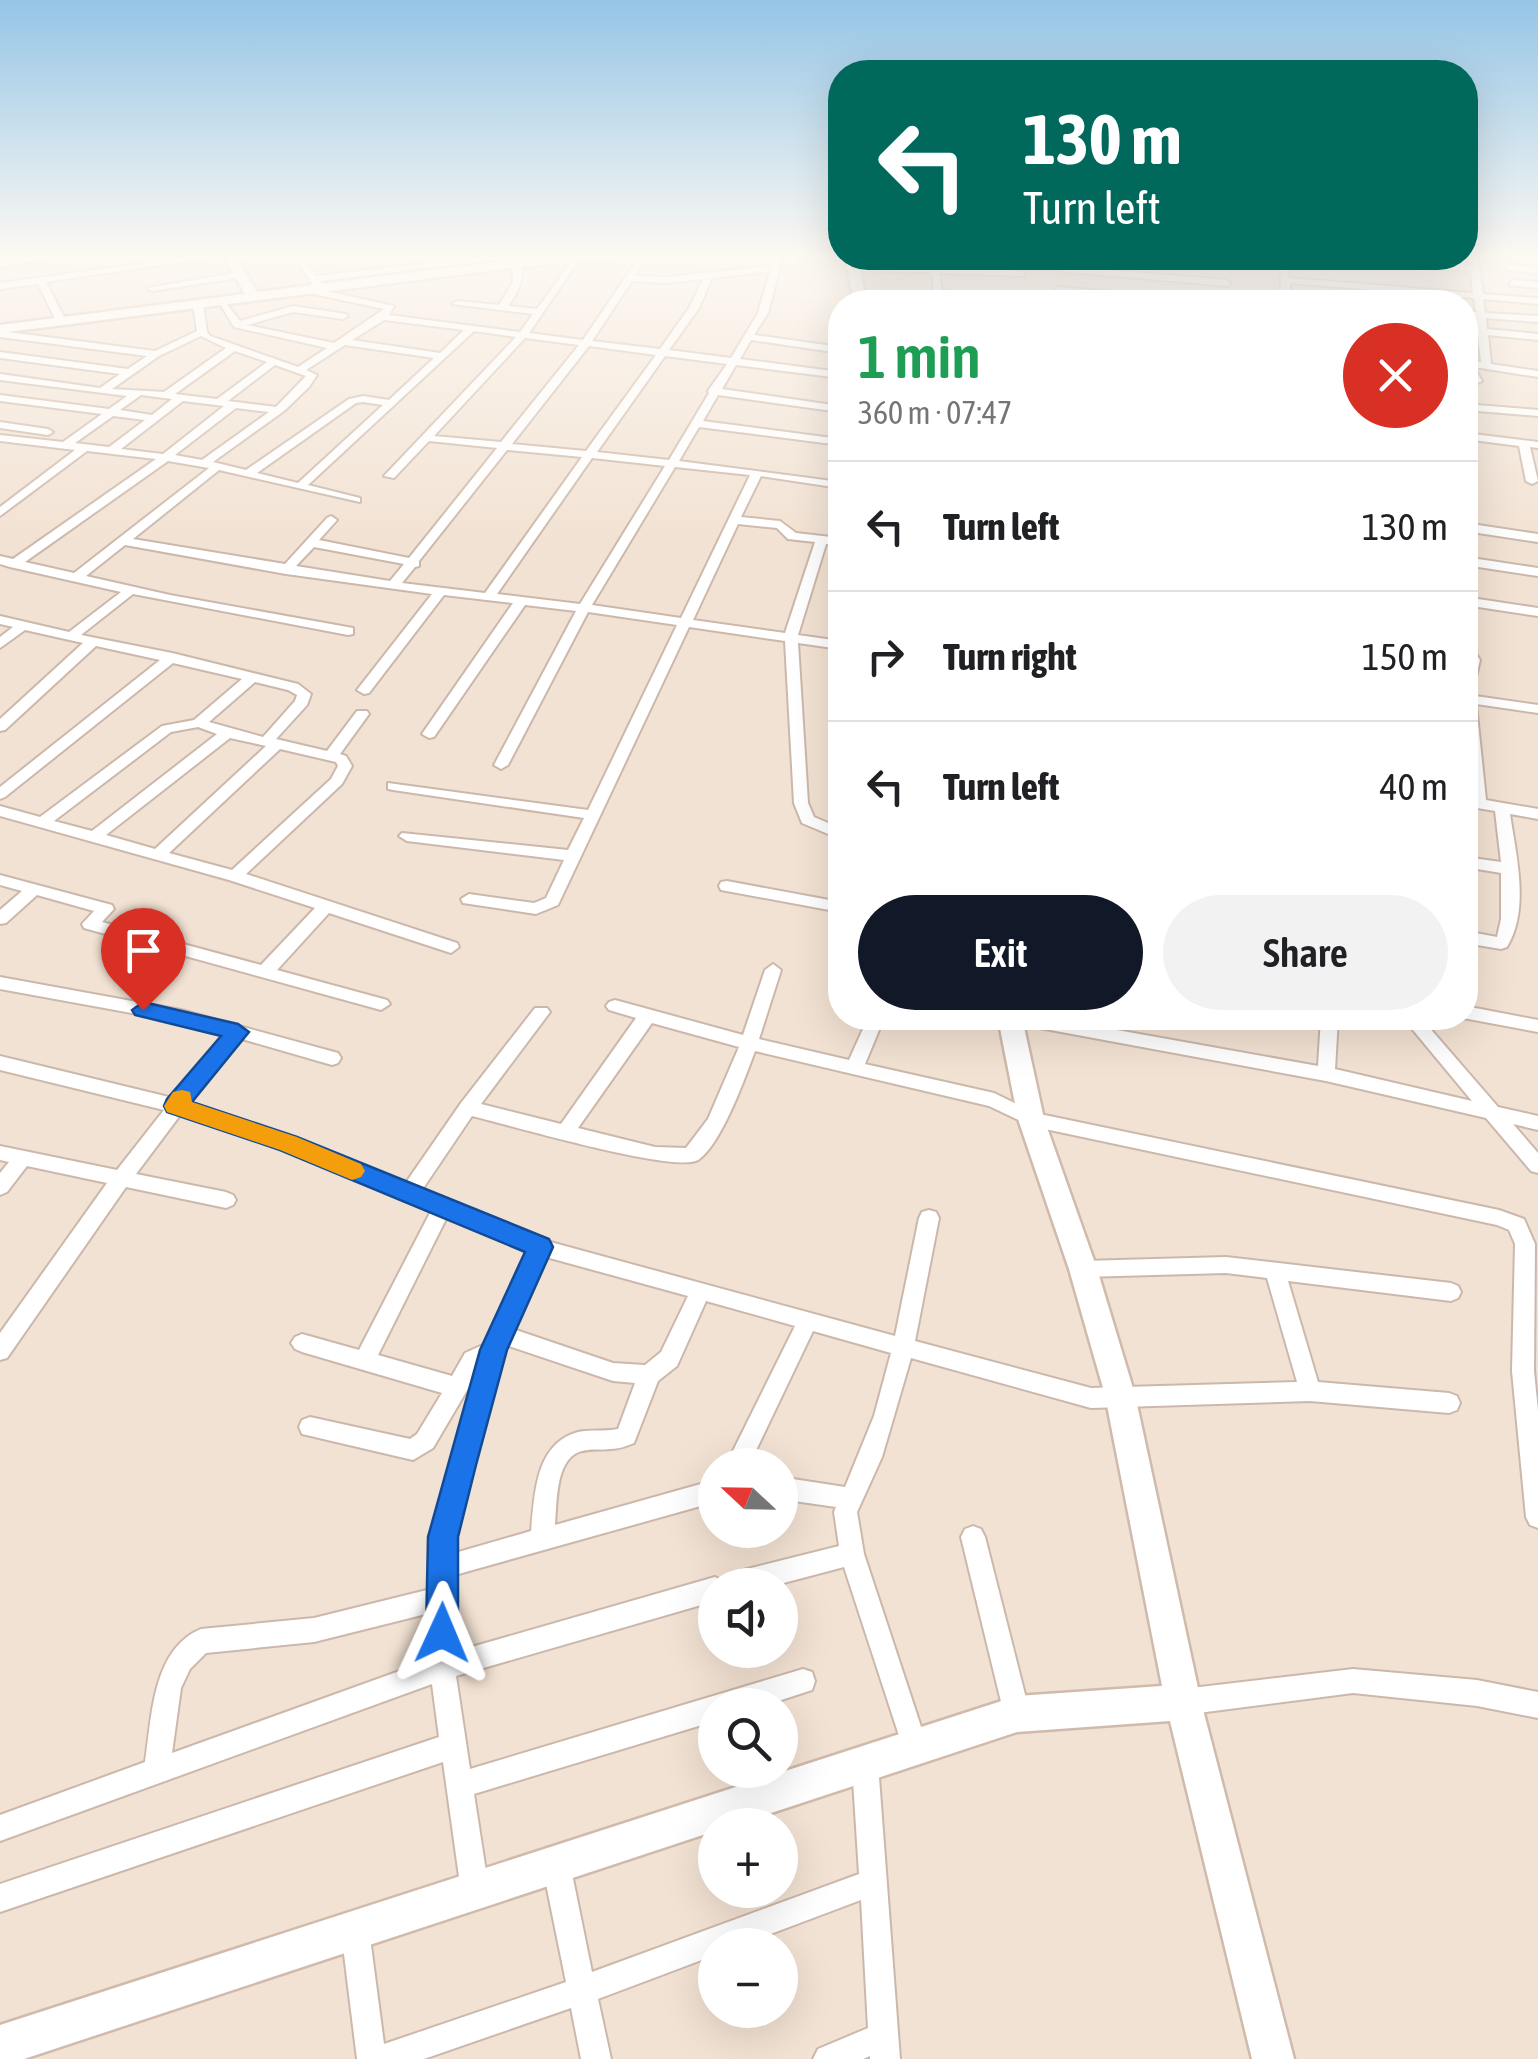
<!DOCTYPE html>
<meta charset="utf-8">
<style>
body{margin:0;font-family:"Asap Condensed",sans-serif;background:#f2f2f2;color:#202124;height:100vh;display:flex;flex-direction:column;font-size:38px;white-space:nowrap}
*{box-sizing:border-box;margin:0}
p{font-size:32px;color:#757577}
.icon{flex:none;width:55px;height:55px;fill:none;stroke:currentColor;stroke-width:2;stroke-linecap:round;stroke-linejoin:round}
.map{position:relative;flex:1;overflow:hidden}
.drawer{position:absolute;left:828px;top:290px;width:650px;height:740px;display:flex;flex-direction:column;background:#fff;border-radius:40px;box-shadow:0 10px 40px #0002}
.drawer>*{flex:none}
.banner{position:absolute;left:828px;top:60px;width:650px;height:210px;border-radius:40px;box-shadow:0 10px 40px #0002;background:#00695c;color:#fff;overflow:hidden}
.needle{width:65px;rotate:292deg}
.buttons{position:absolute;left:698px;top:1448px;display:grid;gap:20px}
.buttons a{display:grid;place-items:center;width:100px;height:100px;border-radius:50%;background:#fff;box-shadow:0 10px 40px #0002;font-size:50px}
.pin{position:absolute;display:grid;place-items:center;width:85px;height:85px;color:#fff;margin:-102px -42px;border-radius:50% 50% 50% 0;rotate:-45deg;box-shadow:0 0 10px #0007}
.pin .icon{rotate:45deg}
.me{position:absolute;width:110px;margin:-55px;rotate:1deg;stroke-linejoin:round;filter:drop-shadow(0 0 8px #0008)}
.turn{display:flex;align-items:center;gap:35px;height:210px;padding:0 30px;font-size:45px}
.turn .icon{width:130px;height:130px;stroke-width:2.5}
.turn b{display:block;font-size:70px;line-height:85px}
.round{display:grid;place-items:center;flex:none;width:105px;height:105px;border-radius:52px;background:#f2f2f2}
.head{display:flex;align-items:center;justify-content:space-between;height:170px;padding:0 30px}
h1{font-size:60px;font-weight:600;line-height:75px;color:#1e9e55}
.cta{display:flex;gap:20px;margin-top:auto;padding:20px 30px}
.cta a{flex:1;height:115px;border-radius:60px;background:#111827;color:#fff;font-size:40px;font-weight:600;line-height:115px;text-align:center}
.cta a+a{background:#f2f2f2;color:#202124}
ul{padding:0;list-style:none}
li{display:flex;align-items:center;gap:30px;height:130px;padding:0 30px;border-top:2px solid #e0e0e0}
li div{flex:1}
li b{display:block;font-size:38px}
li em{font-style:normal}
.map>svg:first-child{display:block}
</style>
<div class="map">
<svg width="1538" height="2059" viewBox="0 0 1538 2059">
<rect width="100%" height="100%" fill="#fbf1e4"/>
<path fill="#f2e2d3" fill-rule="evenodd" d="M 0,253 L 840,253 L 840,258 L 1465,258 L 1465,253 L 1538,253 L 1538,2059 L 0,2059 ZM 840,302 L 1465,302 L 1465,1018 L 840,1018 ZM 715,1465 L 780,1465 L 780,1530 L 715,1530 ZM 715,1585 L 780,1585 L 780,1650 L 715,1650 ZM 715,1705 L 780,1705 L 780,1770 L 715,1770 ZM 715,1825 L 780,1825 L 780,1890 L 715,1890 ZM 715,1945 L 780,1945 L 780,2010 L 715,2010 Z"/>
<g fill="none" stroke-linecap="round" stroke-linejoin="round">
<defs>
<g id="street">
<polygon points="58,253 83,253 0,267 0,261"/>
<polygon points="219,253 244,253 46,282 66,321 61,324 56,321 38,284 0,289 0,283"/>
<path d="M 291,253 L 300,253 L 316,276 L 519,253 C 526,273 521,289 508,306 L 537,309 L 575,257 L 581,257 L 529,333 L 583,340 L 642,253 L 650,253 L 635,276 L 666,277 L 772,266 L 776,253 L 784,253 L 768,313 L 754,335 L 840,347 L 840,353 L 751,340 L 740,359 L 840,372 L 840,378 L 736,365 L 722,389 L 840,406 L 840,412 L 718,395 L 703,421 L 840,439 L 840,445 L 699,427 L 679,461 L 840,482 L 840,488 L 761,476 L 741,517 L 780,521 L 796,533 L 840,538 L 840,546 L 826,544 L 798,635 L 840,641 L 840,649 L 798,643 L 808,803 L 814,817 L 840,828 L 840,839 L 802,823 L 794,803 L 785,641 L 689,627 L 558,905 L 536,914 L 463,903 L 461,899 L 469,894 L 534,903 L 546,898 L 564,860 L 407,841 L 399,836 L 402,833 L 568,850 L 584,818 L 393,790 L 388,789 L 388,783 L 588,810 L 677,625 L 588,612 L 508,765 L 501,769 L 494,765 L 576,611 L 525,605 L 434,737 L 429,738 L 422,734 L 513,603 L 444,595 L 369,693 L 364,694 L 357,690 L 432,594 L 286,574 L 125,545 L 86,576 L 170,595 L 353,628 L 353,634 L 348,635 L 133,594 L 81,635 L 172,653 L 298,684 L 311,694 L 307,705 L 276,739 L 327,751 L 357,711 L 367,711 L 369,714 L 340,754 L 346,756 L 352,766 L 342,784 L 246,874 L 457,943 L 459,947 L 451,953 L 329,913 L 277,970 L 387,1000 L 390,1004 L 381,1010 L 84,928 L 82,924 L 94,911 L 37,895 L 6,923 L 0,924 L 0,910 L 22,891 L 0,885 L 0,875 L 112,905 L 114,909 L 102,922 L 261,965 L 315,908 L 229,880 L 0,816 L 0,806 L 40,817 L 162,726 L 194,720 L 242,679 L 173,663 L 5,797 L 0,799 L 0,787 L 160,660 L 96,646 L 5,730 L 0,731 L 0,719 L 83,643 L 25,630 L 0,648 L 0,637 L 13,627 L 0,624 L 0,616 L 69,632 L 121,592 L 10,567 L 0,564 L 0,556 L 13,559 L 156,459 L 87,451 L 0,516 L 0,507 L 75,450 L 0,441 L 0,435 L 63,442 L 102,414 L 0,401 L 0,395 L 109,409 L 127,396 L 0,380 L 0,374 L 100,388 L 120,374 L 0,358 L 0,352 L 128,369 L 147,356 L 0,337 L 0,331 L 155,351 L 197,331 L 193,304 L 198,301 L 203,304 L 207,332 L 210,336 L 298,367 L 327,348 L 234,327 L 217,299 L 223,299 L 240,321 L 293,306 L 346,314 L 348,316 L 343,319 L 293,312 L 247,325 L 334,343 L 384,309 L 304,292 L 307,287 L 316,289 ZM 512,258 L 513,282 L 499,305 L 457,301 L 452,304 L 533,314 L 520,332 L 389,315 L 394,306 L 321,290 L 325,288 L 320,281 ZM 770,271 L 758,313 L 731,358 L 669,350 L 699,308 L 712,278 ZM 703,279 L 689,308 L 660,349 L 592,341 L 632,281 L 666,283 ZM 384,320 L 464,330 L 440,353 L 352,340 ZM 474,331 L 516,337 L 384,476 L 394,478 L 429,441 L 497,448 L 409,558 L 319,540 L 337,520 L 331,516 L 327,518 L 285,564 L 133,539 L 219,470 L 360,502 L 360,498 L 308,485 ZM 201,336 L 226,348 L 164,392 L 112,389 L 159,356 ZM 525,338 L 579,345 L 501,442 L 434,436 ZM 345,345 L 434,358 L 389,400 L 363,396 L 349,399 L 246,470 L 213,462 L 284,411 L 309,387 L 317,375 L 306,370 ZM 589,346 L 656,355 L 586,451 L 512,444 ZM 235,351 L 267,362 L 217,399 L 175,394 ZM 665,356 L 727,364 L 708,391 L 709,393 L 669,460 L 597,452 ZM 275,365 L 306,376 L 276,407 L 228,401 ZM 141,395 L 172,399 L 152,415 L 120,410 ZM 183,401 L 224,406 L 163,454 L 121,449 ZM 363,402 L 383,405 L 298,483 L 257,473 L 356,403 ZM 236,408 L 269,412 L 202,460 L 175,455 ZM 113,416 L 145,420 L 109,447 L 75,443 ZM 507,450 L 582,457 L 485,593 L 402,583 L 415,567 L 419,566 L 419,561 ZM 592,458 L 665,466 L 580,604 L 497,594 ZM 168,461 L 209,468 L 74,573 L 25,562 ZM 675,467 L 750,475 L 681,618 L 592,605 ZM 738,524 L 777,528 L 788,539 L 815,542 L 785,633 L 693,620 ZM 314,547 L 404,564 L 390,581 L 296,566 ZM 255,682 L 288,690 L 297,695 L 295,701 L 263,737 L 209,722 ZM 198,727 L 217,734 L 92,831 L 54,821 L 171,732 ZM 230,738 L 266,746 L 155,849 L 106,835 ZM 280,749 L 336,762 L 338,766 L 331,779 L 232,870 L 169,853 Z"/>
<polygon points="1469,253 1477,253 1483,294 1538,298 1538,304 1483,299 1485,313 1538,316 1538,322 1486,318 1487,329 1538,334 1538,340 1488,335 1491,364 1538,371 1538,377 1474,367 1482,381 1465,389 1465,382 1471,380 1465,368 1465,360 1481,362 1476,318 1465,317 1465,311 1476,312 1474,298 1290,283 1290,299 1303,302 1266,302 1262,300 1267,297 1281,298 1280,258 1288,258 1289,278 1473,293 1471,271 1304,261 1300,258 1337,258 1470,266"/>
<polygon points="1516,253 1538,253 1538,258"/>
<polygon points="1171,258 1212,258 1231,261 1227,264"/>
<polygon points="1510,265 1538,267 1538,273 1507,270"/>
<polygon points="854,266 930,266 1022,271 1025,276 939,273 942,291 1035,299 1040,302 1011,302 938,296 933,293 933,277 928,272 851,271"/>
<polygon points="1061,266 1227,280 1231,283 1227,286 1058,271"/>
<polygon points="241,272 244,277 152,291 147,288"/>
<polygon points="1512,280 1538,282 1538,288 1509,285"/>
<polygon points="1058,287 1191,299 1196,302 1166,302 1055,292"/>
<polygon points="1465,404 1538,410 1538,416 1465,410"/>
<polygon points="0,422 48,429 53,432 48,435 0,428"/>
<polygon points="1465,433 1538,442 1538,448 1530,447 1538,481 1532,484 1526,481 1519,446 1465,439"/>
<polygon points="1465,523 1538,534 1538,542 1465,531"/>
<polygon points="1465,557 1538,568 1538,576 1465,565"/>
<polygon points="1465,597 1538,608 1538,616 1465,605"/>
<path d="M 1465,643 L 1470,644 L 1480,660 L 1474,685 L 1475,696 L 1538,705 L 1538,713 L 1476,704 L 1486,800 L 1538,809 L 1538,819 L 1510,814 C 1516,855 1530,909 1507,947 L 1501,949 L 1465,943 L 1465,931 L 1497,937 L 1501,919 L 1501,873 L 1465,867 L 1465,857 L 1501,862 L 1495,811 L 1465,806 L 1465,796 L 1471,798 L 1465,735 Z"/>
<polygon points="727,881 840,902 840,912 721,890 719,886 721,882"/>
<path d="M 773,964 L 781,970 L 759,1039 L 849,1060 L 868,1018 L 884,1018 L 865,1064 L 994,1093 L 1035,1113 L 1499,1210 L 1524,1219 L 1535,1244 L 1534,1371 L 1538,1411 L 1538,1528 L 1530,1525 L 1526,1517 L 1512,1371 L 1515,1244 L 1509,1230 L 1497,1225 L 1031,1126 L 989,1106 L 755,1051 C 745,1078 721,1145 698,1160 C 676,1174 506,1124 472,1116 L 422,1190 L 543,1240 L 895,1336 L 919,1218 L 922,1212 L 929,1210 L 936,1212 L 939,1218 L 915,1341 L 1091,1388 L 1297,1382 L 1267,1278 L 1226,1273 L 1083,1277 L 1076,1275 L 1073,1269 L 1076,1263 L 1083,1261 L 1226,1257 L 1451,1283 L 1458,1286 L 1461,1292 L 1458,1298 L 1451,1301 L 1288,1281 L 1318,1382 L 1449,1393 L 1457,1396 L 1460,1403 L 1457,1410 L 1449,1413 L 1310,1401 L 1091,1408 L 911,1358 L 882,1457 L 857,1512 L 864,1554 L 928,1748 L 924,1757 L 915,1761 L 906,1757 L 844,1567 L 776,1585 L 715,1585 L 715,1601 L 456,1676 L 470,1769 L 803,1669 L 812,1672 L 815,1681 L 812,1690 L 766,1705 L 715,1705 L 715,1721 L 474,1794 L 489,1891 L 485,1901 L 475,1905 L 465,1901 L 461,1891 L 443,1762 L 0,1912 L 0,1884 L 439,1737 L 432,1684 L 0,1841 L 0,1815 L 145,1762 C 152,1718 152,1649 201,1629 L 314,1618 L 431,1589 L 431,1537 L 476,1375 L 433,1448 L 413,1460 L 302,1434 L 299,1427 L 302,1420 L 310,1417 L 410,1439 L 417,1434 L 442,1393 L 302,1352 L 295,1349 L 291,1343 L 295,1337 L 302,1334 L 359,1350 L 431,1211 L 281,1149 L 181,1114 L 136,1174 L 226,1192 L 233,1195 L 236,1200 L 233,1205 L 226,1208 L 126,1187 L 7,1358 L 0,1360 L 0,1333 L 107,1183 L 27,1166 L 7,1192 L 0,1195 L 0,1173 L 9,1162 L 0,1160 L 0,1146 L 117,1170 L 164,1110 L 0,1070 L 0,1056 L 173,1098 L 226,1035 L 181,1022 L 0,989 L 0,977 L 181,1010 L 338,1053 L 341,1058 L 338,1063 L 332,1065 L 242,1039 L 190,1103 L 295,1139 L 405,1184 L 461,1103 L 535,1008 L 547,1008 L 550,1012 L 481,1104 L 561,1124 L 636,1018 L 609,1010 L 606,1006 L 609,1002 L 615,1000 L 743,1035 L 765,970 ZM 652,1023 L 739,1047 L 708,1119 L 686,1148 L 655,1147 L 578,1128 ZM 447,1217 L 528,1251 L 485,1344 L 465,1353 L 452,1376 L 378,1355 ZM 546,1257 L 688,1296 L 661,1352 L 645,1365 L 613,1363 L 513,1329 ZM 706,1301 L 795,1326 L 726,1465 L 749,1465 L 813,1331 L 891,1353 L 874,1416 L 845,1487 L 780,1477 L 780,1499 L 836,1507 L 834,1512 L 839,1546 L 731,1573 L 721,1580 L 715,1577 L 454,1652 L 455,1575 L 715,1502 L 715,1480 L 555,1525 C 557,1504 555,1461 579,1452 C 596,1446 611,1454 634,1443 L 658,1381 L 677,1366 ZM 506,1345 L 613,1381 L 635,1383 L 618,1429 C 605,1432 591,1429 578,1432 C 535,1444 535,1494 531,1531 L 455,1553 L 455,1537 ZM 430,1613 L 430,1660 L 172,1753 L 181,1688 L 190,1669 L 206,1653 L 314,1642 Z"/>
<polygon points="1465,1006 1538,1020 1538,1032 1463,1018"/>
<polygon points="1010,1018 1050,1018 1318,1066 1321,1018 1338,1018 1335,1069 1472,1101 1403,1018 1421,1018 1498,1107 1538,1116 1538,1130 1513,1124 1538,1153 1538,1173 1531,1171 1486,1118 1326,1081 1018,1024 1012,1022"/>
<polygon points="973,1526 981,1529 985,1537 1030,1714 1026,1723 1017,1727 1008,1723 1004,1714 961,1537 965,1529"/>
<polygon points="1353,1669 1477,1680 1538,1692 1538,1718 1477,1706 1353,1693 1183,1715 1174,1711 1170,1702 1174,1693 1183,1689"/>
<polygon points="865,1751 874,1755 878,1764 900,2059 870,2059 870,2056 863,2059 813,2059 818,2049 868,2028 861,1900 741,1945 715,1945 715,1955 598,1999 611,2059 581,2059 571,2008 424,2059 357,2059 341,1930 345,1920 355,1916 365,1920 369,1930 384,2044 566,1982 542,1864 546,1854 556,1850 566,1854 570,1864 592,1972 859,1874 852,1764 856,1755"/>
</g>
<g id="secondary">
<polygon points="222,253 234,253 257,292 520,259 685,253 520,267 0,333 0,325 245,294"/>
<polygon points="845,258 857,258 867,302 854,302"/>
<polygon points="998,1018 1022,1018 1044,1119 1097,1269 1135,1395 1201,1702 1294,2059 1252,2059 1170,1721 1017,1732 735,1825 715,1825 715,1831 24,2059 0,2059 0,2025 1017,1696 1162,1686 1105,1395 1069,1269 1018,1119"/>
</g>
</defs>
<use href="#street" stroke="#ccb8ab" stroke-width="4"/>
<use href="#secondary" stroke="#d0baac" stroke-width="5"/>
<use href="#street" fill="#fff" fill-rule="evenodd"/>
<use href="#secondary" fill="#fff" fill-rule="evenodd"/>
</g>
<linearGradient id="sky" x2="0" y2="1"><stop stop-color="#95c5e6"/><stop offset="0.47" stop-color="#fdf9f3"/><stop offset="1" stop-color="#fdf9f3" stop-opacity="0"/></linearGradient>
<rect width="1538" height="542" fill="url(#sky)"/>
<polygon fill="#1a73e8" stroke="#114b97" stroke-width="2.5" points="143,1002 238,1024 249,1032 192,1102 297,1137 549,1239 553,1247 507,1350 476,1465 458,1537 458,1633 453,1644 442,1649 431,1644 426,1633 428,1537 480,1350 525,1252 280,1150 167,1112 164,1106 167,1099 221,1036 135,1015 132,1010"/>
<polygon fill="#f59e0b" points="182,1090 190,1092 192,1102 297,1137 361,1164 365,1171 361,1177 352,1180 280,1150 167,1112 164,1106 173,1092"/>
</svg>
<div class="buttons">
<a><svg class="needle" viewBox="-14 -14 28 28"><path d="M0-13l5 13h-10z" fill="#e53935"/><path d="M0 13l5-13h-10z" fill="#757577"/></svg></a>
<a><svg class="icon" aria-label="sound" viewBox="0 0 24 24"><path d="M4 9h4l5-4v14l-5-4H4zM17 9q2 3 0 6"/></svg></a>
<a><svg class="icon" aria-label="search" viewBox="0 0 24 24"><circle cx="10" cy="10" r="6"/><path d="M15 15l6 6"/></svg></a>
<a>+</a>
<a>−</a>
</div>
<div class="pin" style="left:143px;top:1010px;background:#d93025"><svg class="icon" aria-label="arrive" viewBox="0 0 24 24"><path d="M6 21V4h12l-3 4 3 4H6"/></svg></div>
<svg class="me" style="left:442px;top:1633px" viewBox="-20 -20 40 40"><path d="M0-17L14 15 0 8-14 15z" fill="#1a73e8" stroke="#fff" stroke-width="4"/></svg>
<div class="banner">
<div class="turn"><svg class="icon" aria-label="left" viewBox="0 0 24 24"><path d="M17 20v-9H6M10 6l-5 5 5 5"/></svg><div><b>130 m</b>Turn left</div></div>
</div>
<section class="drawer">
<div class="head"><div><h1>1 min</h1><p>360 m · 07:47</p></div><a class="round" style="background:#d93025;color:#fff"><svg class="icon" aria-label="close" viewBox="0 0 24 24"><path d="M6 6l12 12M18 6L6 18"/></svg></a></div>
<ul>
<li><svg class="icon" aria-label="left" viewBox="0 0 24 24"><path d="M17 20v-9H6M10 6l-5 5 5 5"/></svg><div><b>Turn left</b></div><em>130 m</em></li>
<li><svg class="icon" aria-label="right" viewBox="0 0 24 24"><path d="M7 20v-9h11M14 6l5 5-5 5"/></svg><div><b>Turn right</b></div><em>150 m</em></li>
<li><svg class="icon" aria-label="left" viewBox="0 0 24 24"><path d="M17 20v-9H6M10 6l-5 5 5 5"/></svg><div><b>Turn left</b></div><em>40 m</em></li>
</ul>
<div class="cta"><a>Exit</a><a>Share</a></div>
</section>
</div>
